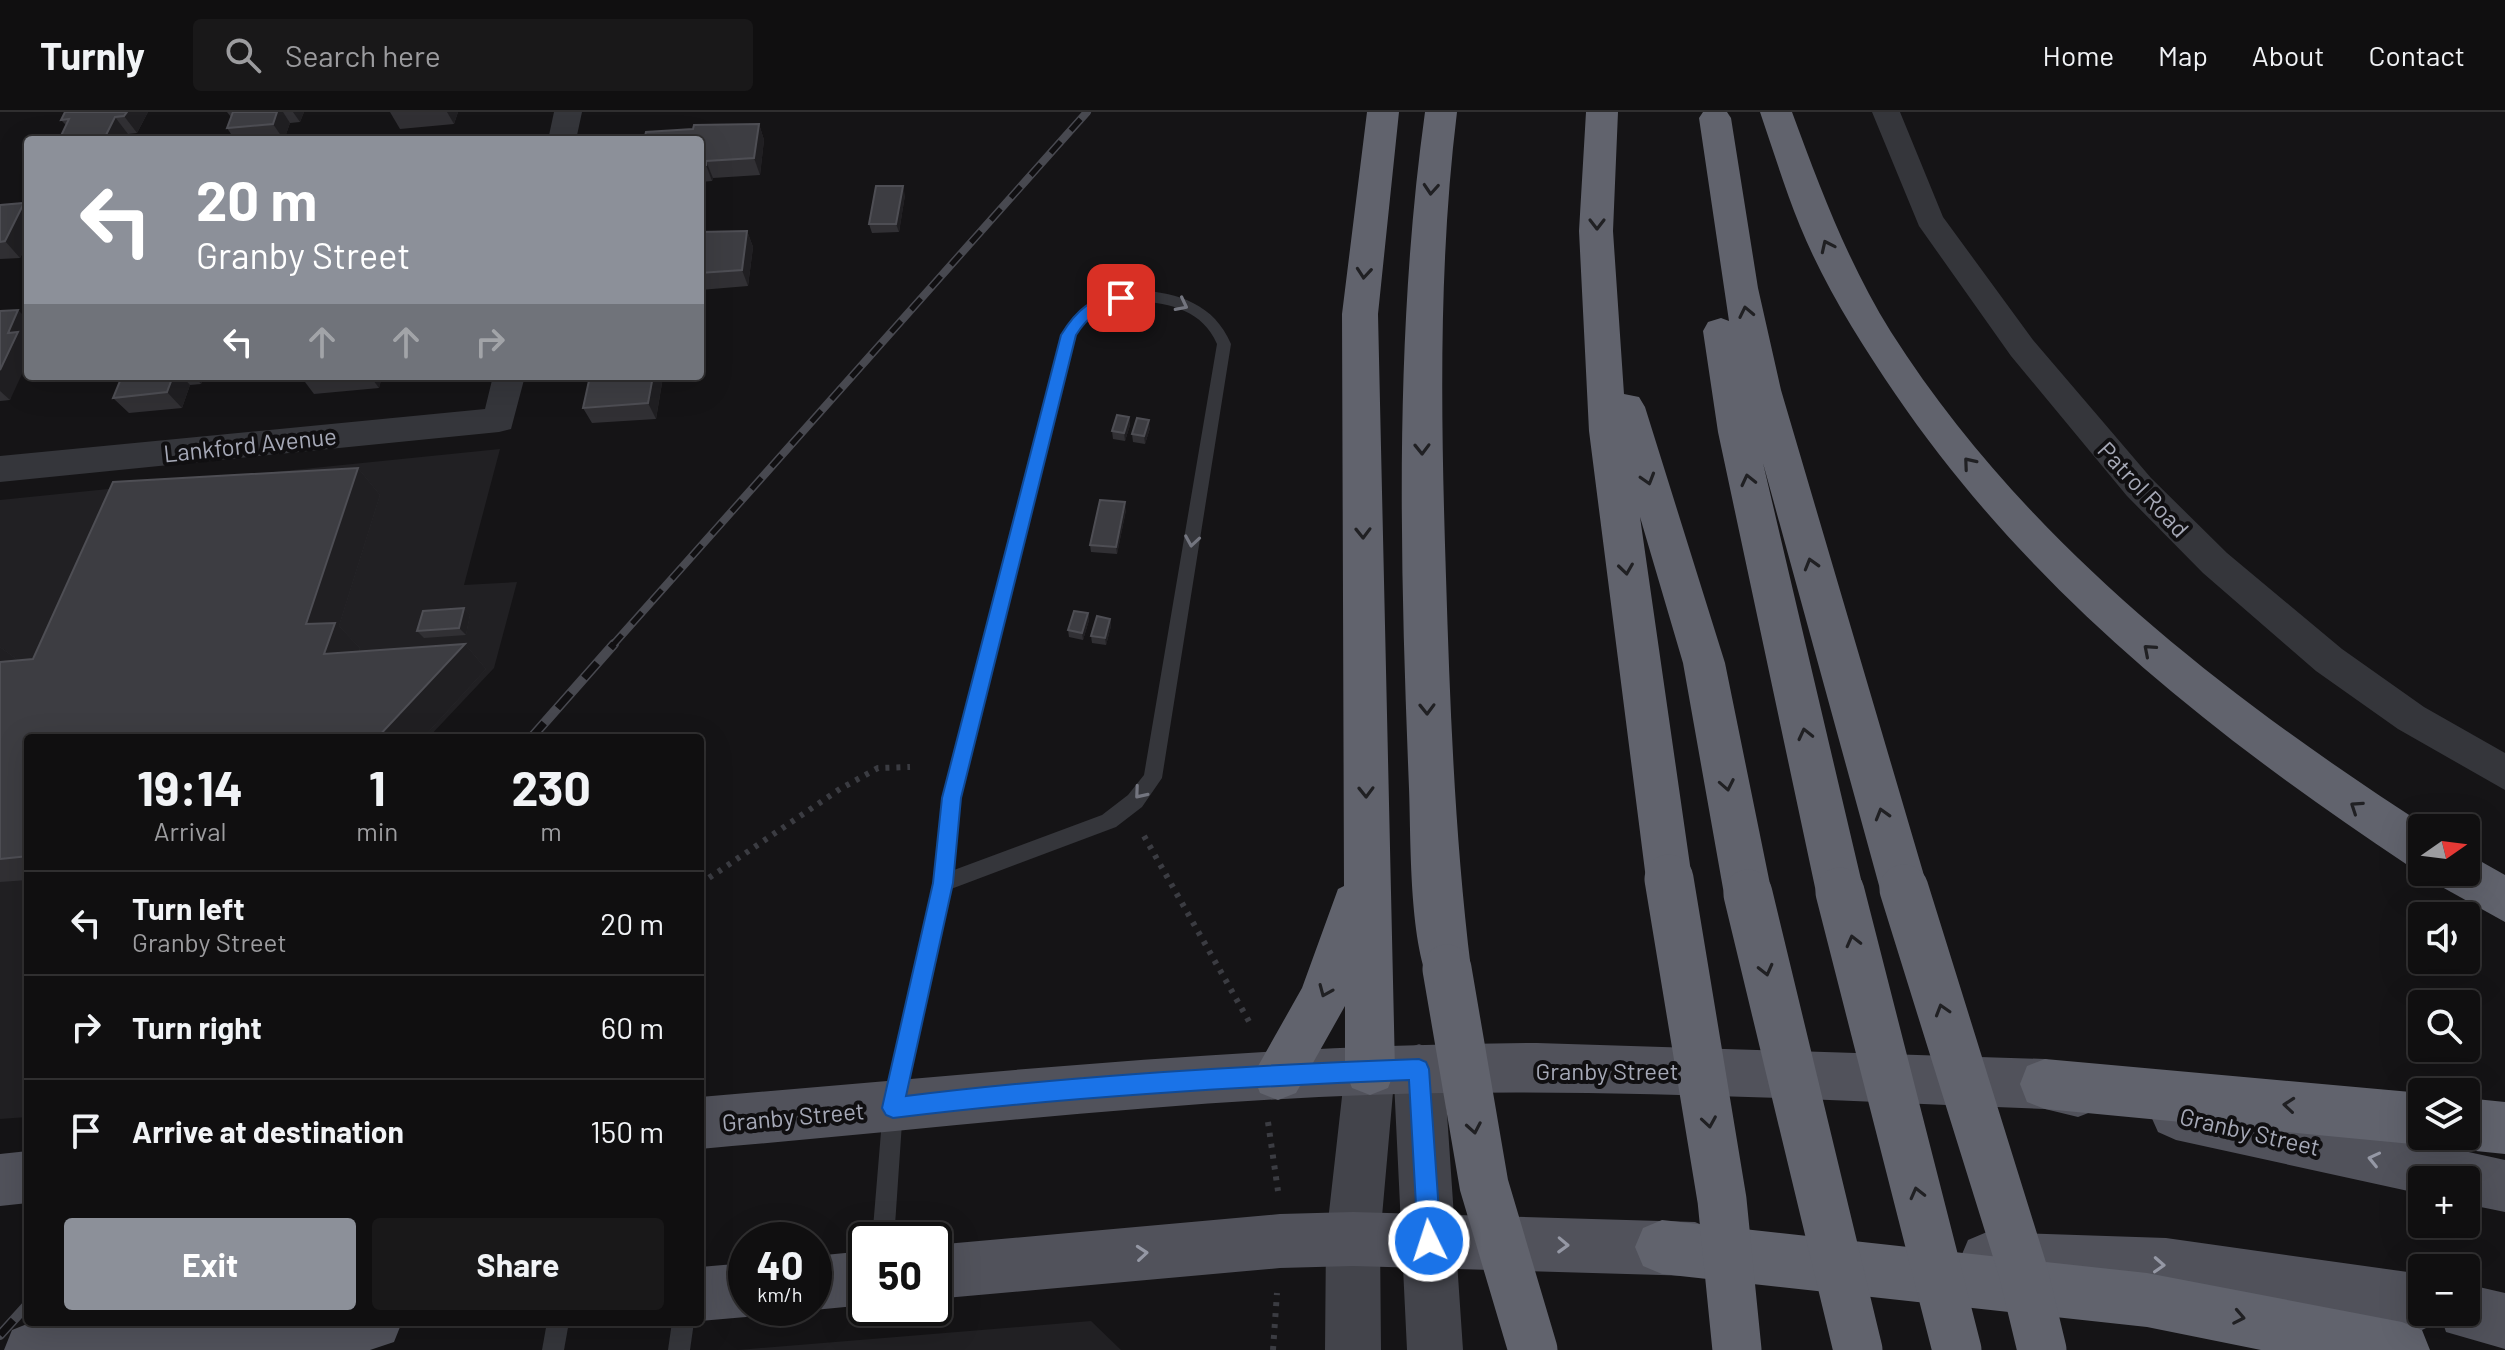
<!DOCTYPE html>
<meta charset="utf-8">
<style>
body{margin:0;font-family:Barlow,sans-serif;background:#191819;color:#f1f3f6;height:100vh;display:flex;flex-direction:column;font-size:30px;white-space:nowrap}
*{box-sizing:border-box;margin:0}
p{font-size:26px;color:#9c9c9f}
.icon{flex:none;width:44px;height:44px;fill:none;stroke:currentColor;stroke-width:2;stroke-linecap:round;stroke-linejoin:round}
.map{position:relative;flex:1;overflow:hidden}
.panel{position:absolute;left:24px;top:622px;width:680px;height:592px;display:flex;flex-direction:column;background:#100f10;border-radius:8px;box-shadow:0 8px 32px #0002,0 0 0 2px #302f30}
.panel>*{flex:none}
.guide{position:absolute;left:24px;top:24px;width:680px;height:244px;border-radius:8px;box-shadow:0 8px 32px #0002,0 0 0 2px #302f30;background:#8c9099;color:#fff;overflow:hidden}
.needle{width:52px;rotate:76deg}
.fabs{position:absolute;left:2408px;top:702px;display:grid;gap:16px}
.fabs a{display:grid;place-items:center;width:72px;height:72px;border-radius:8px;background:#100f10;box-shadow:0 8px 32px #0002,0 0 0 2px #302f30;font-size:40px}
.speed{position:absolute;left:728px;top:1110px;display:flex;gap:16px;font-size:40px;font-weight:700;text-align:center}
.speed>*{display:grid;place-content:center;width:104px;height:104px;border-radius:50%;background:#100f10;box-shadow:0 8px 32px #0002,0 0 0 2px #302f30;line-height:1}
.speed small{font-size:20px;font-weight:400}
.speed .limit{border:4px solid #111;border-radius:12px;background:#fff;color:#111}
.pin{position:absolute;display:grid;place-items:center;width:68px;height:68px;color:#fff;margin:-34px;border-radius:16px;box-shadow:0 4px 12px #0006}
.me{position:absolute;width:88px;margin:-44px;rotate:356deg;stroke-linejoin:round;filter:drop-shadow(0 0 6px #0008)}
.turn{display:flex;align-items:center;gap:28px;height:168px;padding:0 40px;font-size:36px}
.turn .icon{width:104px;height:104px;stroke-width:2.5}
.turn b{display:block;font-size:56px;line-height:68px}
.lanes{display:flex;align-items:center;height:76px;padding:0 40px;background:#0003;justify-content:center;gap:40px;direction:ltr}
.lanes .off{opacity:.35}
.eta{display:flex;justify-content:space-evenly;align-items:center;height:136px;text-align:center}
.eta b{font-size:48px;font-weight:700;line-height:56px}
.primary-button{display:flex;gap:16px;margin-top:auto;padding:16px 40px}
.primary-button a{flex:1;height:92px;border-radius:8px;background:#8c9099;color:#fff;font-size:32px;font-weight:700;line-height:92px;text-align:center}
.primary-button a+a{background:#191819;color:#f1f3f6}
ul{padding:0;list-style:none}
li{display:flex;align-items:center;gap:24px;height:104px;padding:0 40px;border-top:2px solid #302f30}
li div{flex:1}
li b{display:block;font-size:30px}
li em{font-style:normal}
header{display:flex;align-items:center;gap:48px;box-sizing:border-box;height:112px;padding:0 40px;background:#100f10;border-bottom:2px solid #302f30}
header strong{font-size:38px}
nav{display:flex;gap:44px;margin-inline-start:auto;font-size:28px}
.search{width:560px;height:72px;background:#191819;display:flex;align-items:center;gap:20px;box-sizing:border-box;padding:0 28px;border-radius:8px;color:#9c9c9f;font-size:30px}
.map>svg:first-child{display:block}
</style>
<header>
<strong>Turnly</strong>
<div class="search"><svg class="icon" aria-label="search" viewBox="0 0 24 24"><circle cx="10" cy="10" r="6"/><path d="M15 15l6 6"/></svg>Search here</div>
<nav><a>Home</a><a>Map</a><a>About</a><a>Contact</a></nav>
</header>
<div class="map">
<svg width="2505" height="1238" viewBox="0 0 2505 1238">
<rect width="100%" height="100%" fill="#151416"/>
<g fill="#212023">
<polygon points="500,337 464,473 517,470 494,556 428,626 28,626 28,1005 0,1007 0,388"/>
<polygon points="1091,1209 1121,1238 738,1238"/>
</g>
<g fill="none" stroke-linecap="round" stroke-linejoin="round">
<g stroke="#3b3c42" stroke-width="6" stroke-dasharray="4 7" stroke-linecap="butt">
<polyline points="1144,724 1251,913"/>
<polyline points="700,772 840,677 878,656 910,655"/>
<polyline points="1268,1010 1278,1079"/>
<polyline points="1273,1238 1277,1181"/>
</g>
<g fill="#35363b" fill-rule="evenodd">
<path d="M 1138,178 C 1179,181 1214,192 1231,232 L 1162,666 L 1142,695 L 1116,715 L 951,777 L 903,996 L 894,1128 L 872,1128 L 883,996 L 933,771 L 942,686 L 1062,223 C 1080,192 1102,181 1138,178 ZM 1138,189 C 1171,191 1203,199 1217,232 L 1144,663 L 1128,683 L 1102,703 L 954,758 L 960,686 L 1076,223 C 1092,199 1109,191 1138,189 Z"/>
<polygon points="547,1210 569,1210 564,1238 542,1238"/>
<polygon points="672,1210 694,1210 690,1238 668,1238"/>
</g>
<g fill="#35363b" fill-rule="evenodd">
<polygon points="554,0 582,0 576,28 548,28"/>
<polygon points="1872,0 1900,0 1943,105 2033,228 2151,366 2227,441 2342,537 2424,595 2505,641 2505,678 2398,617 2316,559 2203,461 2127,384 2011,244 1919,114"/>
<polygon points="493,264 525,264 511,317 499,320 0,370 0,344 485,297"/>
</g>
<polygon fill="#43444b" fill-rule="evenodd" points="1419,932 1437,939 1444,957 1463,1238 1407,1238 1394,969 1380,1127 1381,1238 1325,1238 1326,1127 1345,958 1352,940 1370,933 1388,940 1394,956 1401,939"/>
<g fill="#51525b" fill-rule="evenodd">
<path d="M 1537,931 L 2045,947 L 2096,962 L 2103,980 L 2096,998 L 2078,1005 L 2045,997 C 1820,988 1594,975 1368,983 C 1145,991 923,1018 700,1037 L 700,985 C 979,962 1257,932 1537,931 Z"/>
<polygon points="2176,976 2505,1048 2505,1100 2466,1092 2466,1068 2422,1068 2422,1082 2176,1028 2158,1020 2150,1002 2158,984"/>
<polygon points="28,1039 28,1091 0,1094 0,1042"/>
<polygon points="1353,1100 1695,1110 1714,1118 1722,1137 1714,1156 1695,1164 1353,1154 1280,1156 934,1187 934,1133 1280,1102"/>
<polygon points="1987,1120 2166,1126 2422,1162 2422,1200 2466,1200 2466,1172 2505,1181 2505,1237 2446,1220 2442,1208 2422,1218 2166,1180 1987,1174 1968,1166 1960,1147 1968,1128"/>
<polygon points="866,1139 866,1193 814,1198 808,1196 814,1196 814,1144"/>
<polygon points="746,1151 746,1196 765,1197 746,1205 700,1209 700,1155"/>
<polygon points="32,1210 402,1210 394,1230 370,1238 4,1238 12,1218"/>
</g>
<g fill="#61636d" fill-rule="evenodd">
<polygon points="1367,0 1399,0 1378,202 1395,958 1388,976 1370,983 1352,976 1345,958 1345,894 1296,981 1278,988 1260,981 1253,963 1302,876 1338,777 1344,774 1342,202"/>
<path d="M 1425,0 L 1457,0 C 1438,155 1441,309 1446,465 C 1450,596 1455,727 1471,857 L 1464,873 L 1447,880 L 1430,873 C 1409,826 1411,730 1409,676 C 1400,451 1394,223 1425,0 Z"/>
<polygon points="1586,0 1618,0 1613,119 1624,282 1639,285 1645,295 1725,551 1772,782 1765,797 1748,804 1731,797 1724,782 1683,551 1640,405 1692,767 1686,782 1669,788 1652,782 1646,767 1589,319 1579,119"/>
<polygon points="1703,0 1727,0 1731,6 1758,176 1781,278 1928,777 1921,792 1904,799 1887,792 1880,777 1763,351 1864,780 1857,795 1840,802 1823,795 1816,780 1718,320 1703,219 1708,210 1721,206 1729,209 1699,6"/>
<path d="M 1760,0 L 1792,0 C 1820,76 1848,151 1891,220 C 2024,429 2223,583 2429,716 L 2422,716 L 2422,758 L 2406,752 C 2211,622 2029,478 1896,283 C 1860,230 1824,173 1800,114 C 1785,77 1773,38 1760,0 Z"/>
<polygon points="2466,741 2505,763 2505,810 2442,775 2436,760 2466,760"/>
<polygon points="2045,947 2422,981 2422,1024 2441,1024 2422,1033 2045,997 2027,990 2020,972 2027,954"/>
<polygon points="2466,986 2505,990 2505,1042 2466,1038 2448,1030 2445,1024 2466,1024"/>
<polygon points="1662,1108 2147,1161 2402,1210 2422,1218 2430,1238 2261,1238 2147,1215 1662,1162 1643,1154 1635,1135 1643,1116"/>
</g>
<defs>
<polyline id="rail-far1" points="612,534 1087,0"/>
<g id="rail">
<polyline points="531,626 614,532"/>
<polyline points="0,1223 28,1192"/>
</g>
</defs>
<use href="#rail-far1" stroke="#484950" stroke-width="8"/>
<use href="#rail" stroke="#484950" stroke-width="10"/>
<use href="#rail-far1" stroke="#100f11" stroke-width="5" stroke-dasharray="15" stroke-linecap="butt"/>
<use href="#rail" stroke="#100f11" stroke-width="7" stroke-dasharray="20" stroke-linecap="butt"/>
<g stroke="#61636d" stroke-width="49">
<polyline points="1669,767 1722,1088 1737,1238"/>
<polyline points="1904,777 2023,1159 2042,1238"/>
<polyline points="1840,780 1957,1238"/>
<polyline points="1748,782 1858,1238"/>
<polyline points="1447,857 1484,1073 1533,1238"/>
</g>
</g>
<g fill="#313034">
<polygon points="148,0 137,21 128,22 125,28 61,28 60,26 66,13 61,8"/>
<polygon points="227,0 304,0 300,10 290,11 284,28 235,28 227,16 231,5"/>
<polygon points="390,0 458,0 454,12 400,17"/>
<polygon points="759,12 764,28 760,63 713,66 712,69 700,70 700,28"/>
<polygon points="905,83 899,120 872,121 869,112"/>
<polygon points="24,91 28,95 28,130 20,146 0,147 0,93"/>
<polygon points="747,119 753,135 748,174 700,178 700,120"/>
<polygon points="0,199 28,208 28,228 10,288 0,289"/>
<polygon points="116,264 204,264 201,272 190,273 182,296 129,301 113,286 120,268"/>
<polygon points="302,264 382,264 379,276 314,282 302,266"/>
<polygon points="590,264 668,264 668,265 663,265 656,307 592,311 583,296"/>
<polygon points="1129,305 1130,313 1125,329 1113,327 1112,319"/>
<polygon points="1150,316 1145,332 1133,330 1132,322"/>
<polygon points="358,356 380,383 339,514 360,536 359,540 465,532 486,557 423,626 28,626 28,768 0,770 0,535 18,548 33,547"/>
<polygon points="1126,398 1117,442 1091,440 1090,433"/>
<polygon points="464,496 470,503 466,523 424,526 417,519"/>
<polygon points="1088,501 1089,508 1083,528 1069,525 1068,518"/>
<polygon points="1110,507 1111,514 1106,533 1092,531 1091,524"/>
</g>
<g fill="#201f22">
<polygon points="127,0 148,0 137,21 124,4"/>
<polygon points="277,0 283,0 290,11 284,28 273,12"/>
<polygon points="293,0 304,0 300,10"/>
<polygon points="447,0 458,0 454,12"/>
<polygon points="115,5 128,22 125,28 111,28 106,23"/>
<polygon points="759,12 764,28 760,63 754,46"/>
<polygon points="706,49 713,66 712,69 706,53"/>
<polygon points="903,74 905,83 899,120 896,112"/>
<polygon points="24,91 28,95 28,130 20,146 5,129"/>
<polygon points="747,119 753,135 748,174 742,158"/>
<polygon points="18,198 28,208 28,249 10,288 0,279 0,258 8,221"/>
<polygon points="173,264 182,264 190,273 182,296 167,280"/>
<polygon points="194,264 204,264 201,272"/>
<polygon points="370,264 382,264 379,276"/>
<polygon points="653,264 663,264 663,265 656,307 648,291"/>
<polygon points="1129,305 1130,313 1125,329 1124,321"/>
<polygon points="1149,308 1150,316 1145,332 1144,324"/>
<polygon points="358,356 380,383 339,514 360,536 350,567 324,542 306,512"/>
<polygon points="1125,390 1126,398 1117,442 1116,435"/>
<polygon points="464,496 470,503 466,523 459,516"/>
<polygon points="1088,501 1089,508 1083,528 1082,521"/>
<polygon points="1110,507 1111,514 1106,533 1105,526"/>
<polygon points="465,532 486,557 423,626 377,626"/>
<polygon points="0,535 33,559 0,556"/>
</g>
<g fill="#3d3d42" stroke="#4e4e54" stroke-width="2">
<polygon points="65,0 127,0 124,4 115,5 106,23 60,26 69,7 61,8"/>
<polygon points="233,0 277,0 273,12 227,16"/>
<polygon points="759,12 754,46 706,49 706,53 700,53 700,28 644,28 646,20 693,17 694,13"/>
<polygon points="876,74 903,74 896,112 869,112"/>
<polygon points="24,91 5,129 0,130 0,93"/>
<polygon points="747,119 742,158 700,161 700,120"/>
<polygon points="18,198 8,221 18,220 0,258 0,199"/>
<polygon points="122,264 173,264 167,280 113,286"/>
<polygon points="302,264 329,264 302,266"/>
<polygon points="590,264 653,264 648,291 583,296"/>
<polygon points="1117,303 1129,305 1124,321 1112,319"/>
<polygon points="1137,306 1149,308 1144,324 1132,322"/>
<polygon points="358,356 306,512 335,511 324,542 465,532 377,626 28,626 28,744 0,747 0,550 33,547 113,370"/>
<polygon points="1100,388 1125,390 1116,435 1090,433"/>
<polygon points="464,496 459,516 417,519 423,499"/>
<polygon points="1074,499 1088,501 1082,521 1068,518"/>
<polygon points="1097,504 1110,507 1105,526 1091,524"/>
</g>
<defs><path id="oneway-chevron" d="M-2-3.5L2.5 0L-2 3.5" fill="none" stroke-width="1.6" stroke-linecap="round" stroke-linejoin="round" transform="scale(2)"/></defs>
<g stroke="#202023">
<use href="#oneway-chevron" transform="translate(1431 77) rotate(94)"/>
<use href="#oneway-chevron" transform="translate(1597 112) rotate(90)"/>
<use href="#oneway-chevron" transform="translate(1827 134) rotate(-115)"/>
<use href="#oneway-chevron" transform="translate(1364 161) rotate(95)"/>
<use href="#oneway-chevron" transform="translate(1746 200) rotate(-102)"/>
<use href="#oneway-chevron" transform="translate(1422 337) rotate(89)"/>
<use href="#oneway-chevron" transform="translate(1969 351) rotate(-130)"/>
<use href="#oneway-chevron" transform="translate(1648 367) rotate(73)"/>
<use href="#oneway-chevron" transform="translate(1748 368) rotate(-103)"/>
<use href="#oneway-chevron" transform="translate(1363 421) rotate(89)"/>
<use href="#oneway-chevron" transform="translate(1811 452) rotate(-106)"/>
<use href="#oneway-chevron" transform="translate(1626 457) rotate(82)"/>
<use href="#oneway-chevron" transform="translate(2149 538) rotate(-139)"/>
<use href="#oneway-chevron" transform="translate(1427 597) rotate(89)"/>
<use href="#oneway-chevron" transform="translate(1805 622) rotate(-103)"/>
<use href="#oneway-chevron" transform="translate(1727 673) rotate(79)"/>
<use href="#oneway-chevron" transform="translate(1366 680) rotate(89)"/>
<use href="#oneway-chevron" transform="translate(2356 695) rotate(-146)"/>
<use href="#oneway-chevron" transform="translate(1882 702) rotate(-106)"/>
<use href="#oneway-chevron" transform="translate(1853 829) rotate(-104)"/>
<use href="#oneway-chevron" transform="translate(1766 858) rotate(76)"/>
<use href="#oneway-chevron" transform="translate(1325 879) rotate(113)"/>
<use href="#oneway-chevron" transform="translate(1942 898) rotate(-107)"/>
<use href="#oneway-chevron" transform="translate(2289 993) rotate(-175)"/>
<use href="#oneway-chevron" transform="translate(1709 1010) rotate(81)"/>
<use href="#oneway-chevron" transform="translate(1474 1016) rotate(80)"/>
<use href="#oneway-chevron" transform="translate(1917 1081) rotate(-104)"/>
<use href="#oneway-chevron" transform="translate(2239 1205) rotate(11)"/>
</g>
<g stroke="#73757f">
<use href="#oneway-chevron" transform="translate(1182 193) rotate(27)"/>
<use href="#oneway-chevron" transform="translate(1192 429) rotate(99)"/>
<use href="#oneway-chevron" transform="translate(1140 681) rotate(130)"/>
</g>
<g stroke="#9598a5">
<use href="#oneway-chevron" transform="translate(2374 1047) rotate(-167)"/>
<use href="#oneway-chevron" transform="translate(1563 1133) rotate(2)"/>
<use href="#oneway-chevron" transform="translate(1142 1141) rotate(-5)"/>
<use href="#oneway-chevron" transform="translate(2159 1153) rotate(3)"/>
</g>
<path fill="#1a73e8" stroke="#114b97" stroke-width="2" d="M 1121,181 L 1128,186 L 1126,190 C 1102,196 1089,202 1076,223 L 961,686 L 953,771 L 906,984 C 1076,963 1247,953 1419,947 L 1426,950 L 1429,957 L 1441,1129 L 1437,1136 L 1429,1140 L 1422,1136 L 1418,1129 L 1409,968 C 1236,975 1064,985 893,1006 L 886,1003 L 882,996 L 933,771 L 942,686 L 1061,223 C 1077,197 1091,186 1121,181 Z"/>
<g text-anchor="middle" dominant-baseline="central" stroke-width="8" stroke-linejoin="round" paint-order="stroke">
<g font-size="24" fill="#a6a9b7" stroke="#100f11">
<text transform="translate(250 332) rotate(-6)">Lankford Avenue</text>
<text transform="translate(2144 377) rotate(47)">Patrol Road</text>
<text x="1607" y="958">Granby Street</text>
<text transform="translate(793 1004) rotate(-5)">Granby Street</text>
<text transform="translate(2250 1019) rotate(13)">Granby Street</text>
</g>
</g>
</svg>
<div class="fabs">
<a><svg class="needle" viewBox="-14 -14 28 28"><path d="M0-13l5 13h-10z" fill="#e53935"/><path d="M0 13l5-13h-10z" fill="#9c9c9f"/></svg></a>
<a><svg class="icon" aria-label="sound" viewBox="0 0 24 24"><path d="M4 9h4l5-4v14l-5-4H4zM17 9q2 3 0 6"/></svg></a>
<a><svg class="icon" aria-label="search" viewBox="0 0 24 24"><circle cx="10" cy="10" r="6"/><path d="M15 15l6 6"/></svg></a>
<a><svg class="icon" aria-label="layers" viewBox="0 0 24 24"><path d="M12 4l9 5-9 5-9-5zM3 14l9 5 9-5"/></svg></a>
<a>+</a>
<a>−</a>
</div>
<div class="speed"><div>40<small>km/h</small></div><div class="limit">50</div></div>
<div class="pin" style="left:1121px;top:186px;background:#d93025"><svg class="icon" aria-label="arrive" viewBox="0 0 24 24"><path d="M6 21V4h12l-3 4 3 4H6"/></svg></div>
<svg class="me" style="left:1429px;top:1129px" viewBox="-20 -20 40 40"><circle r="17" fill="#1a73e8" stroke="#fff" stroke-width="3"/><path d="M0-11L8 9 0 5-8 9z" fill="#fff"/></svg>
<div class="guide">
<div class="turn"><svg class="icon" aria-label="left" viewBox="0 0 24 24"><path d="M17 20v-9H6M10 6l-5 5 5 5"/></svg><div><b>20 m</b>Granby Street</div></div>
<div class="lanes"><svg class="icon" aria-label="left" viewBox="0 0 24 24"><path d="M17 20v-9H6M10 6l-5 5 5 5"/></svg><svg class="icon off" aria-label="ahead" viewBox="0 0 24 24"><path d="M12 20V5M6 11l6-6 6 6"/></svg><svg class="icon off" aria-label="ahead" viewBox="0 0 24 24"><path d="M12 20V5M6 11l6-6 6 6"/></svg><svg class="icon off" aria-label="right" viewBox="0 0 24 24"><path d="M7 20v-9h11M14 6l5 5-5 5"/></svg></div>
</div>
<section class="panel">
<div class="eta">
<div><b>19:14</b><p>Arrival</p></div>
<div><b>1</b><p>min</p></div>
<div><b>230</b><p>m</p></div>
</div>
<ul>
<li><svg class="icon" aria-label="left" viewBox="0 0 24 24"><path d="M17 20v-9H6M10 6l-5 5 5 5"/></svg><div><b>Turn left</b><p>Granby Street</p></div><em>20 m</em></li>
<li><svg class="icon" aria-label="right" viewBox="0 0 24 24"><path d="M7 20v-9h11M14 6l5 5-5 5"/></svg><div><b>Turn right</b></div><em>60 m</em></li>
<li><svg class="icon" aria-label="arrive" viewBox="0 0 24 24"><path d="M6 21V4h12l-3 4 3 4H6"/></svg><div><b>Arrive at destination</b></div><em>150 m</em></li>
</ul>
<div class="primary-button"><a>Exit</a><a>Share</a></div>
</section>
</div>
